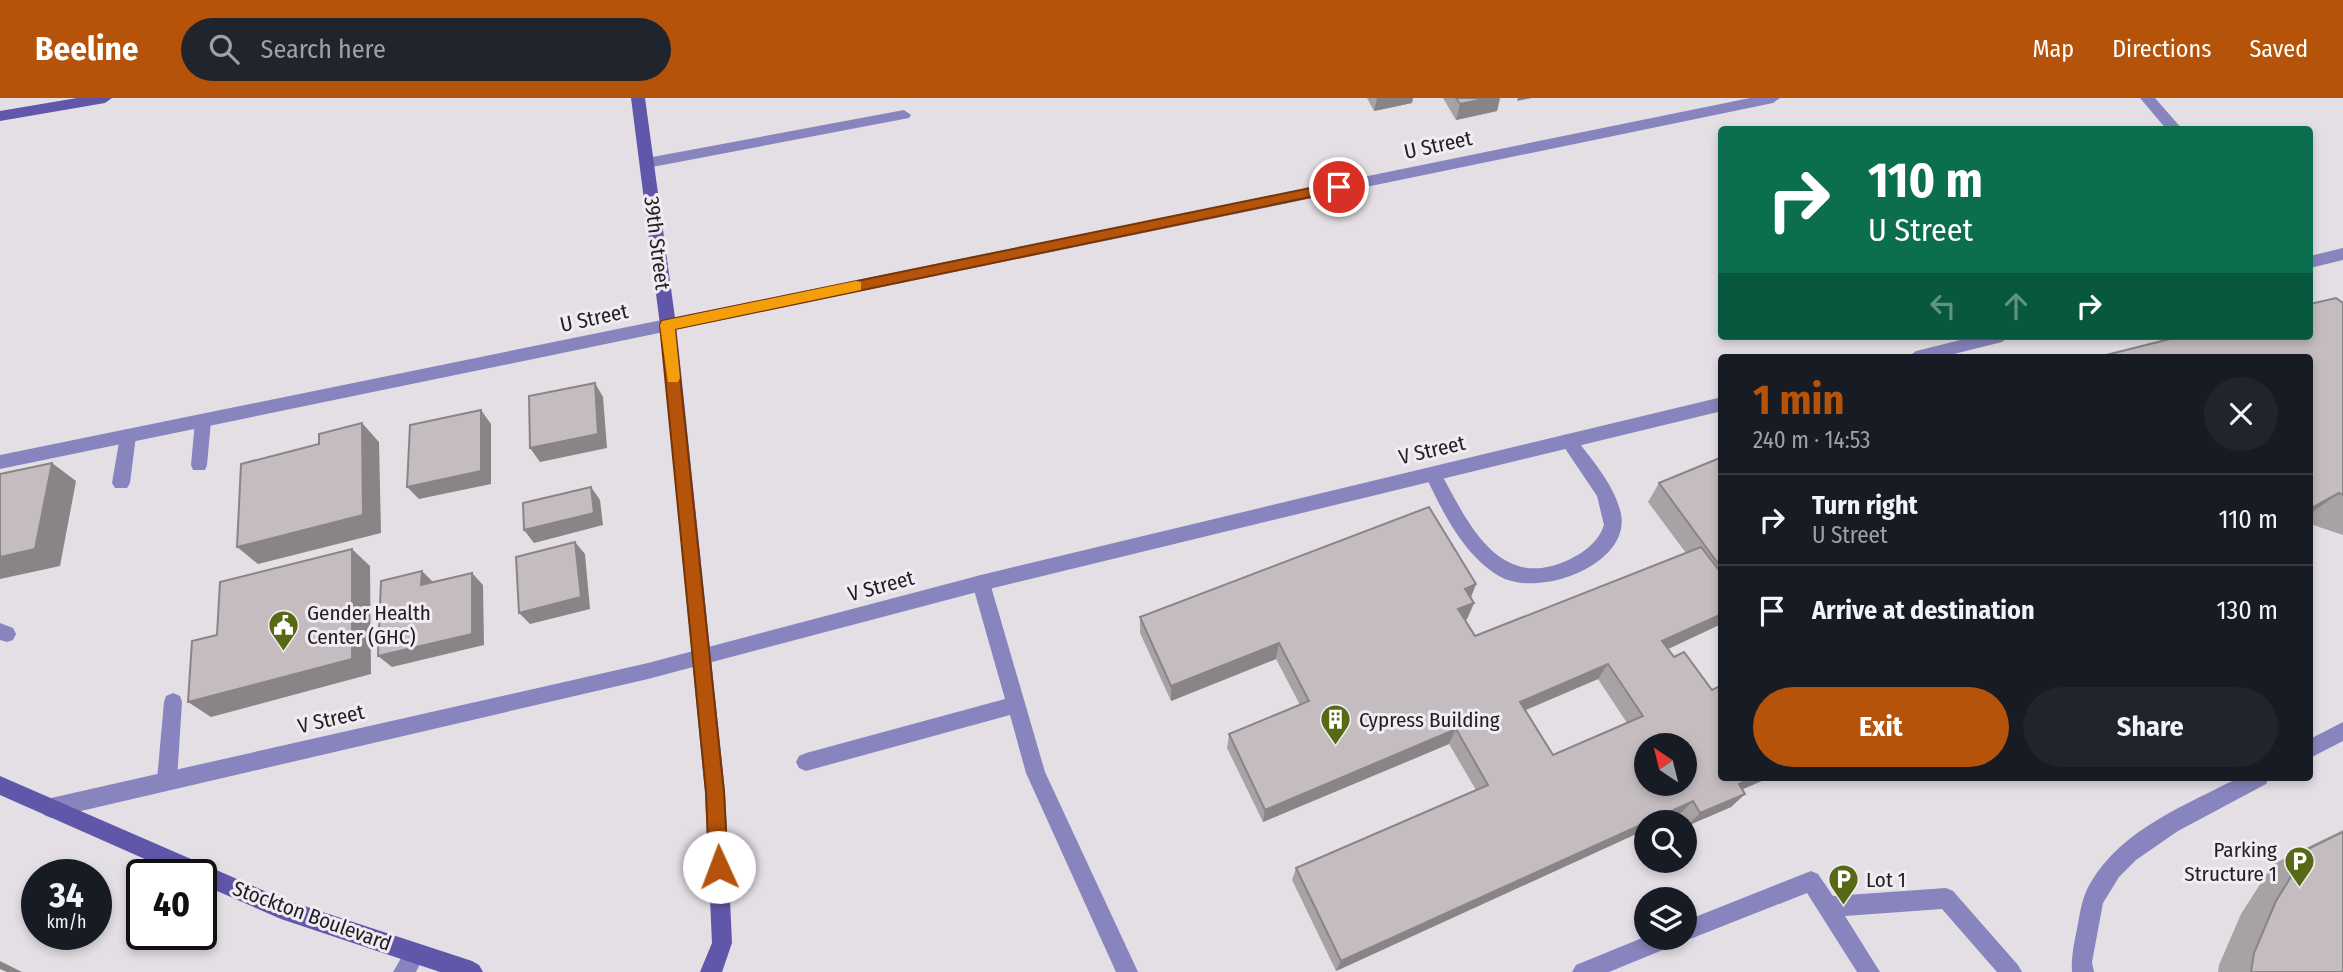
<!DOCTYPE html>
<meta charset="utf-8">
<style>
body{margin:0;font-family:"Fira Sans Condensed",sans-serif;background:#20242c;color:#f1f3f6;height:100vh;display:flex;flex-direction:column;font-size:26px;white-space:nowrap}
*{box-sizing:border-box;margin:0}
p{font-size:23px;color:#9ea1a6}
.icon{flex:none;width:38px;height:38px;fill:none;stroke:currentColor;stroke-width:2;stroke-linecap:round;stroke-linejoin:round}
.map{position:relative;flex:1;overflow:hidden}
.sheet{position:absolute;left:1718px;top:256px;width:595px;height:427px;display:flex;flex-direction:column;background:#171b24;border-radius:7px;box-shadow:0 4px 10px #0003}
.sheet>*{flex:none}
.banner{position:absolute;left:1718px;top:28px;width:595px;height:214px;border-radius:7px;box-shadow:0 4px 10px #0003;background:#0b6e4f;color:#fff;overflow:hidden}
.needle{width:46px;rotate:325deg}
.buttons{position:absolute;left:1634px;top:635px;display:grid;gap:14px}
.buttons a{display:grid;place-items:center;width:63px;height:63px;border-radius:50%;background:#171b24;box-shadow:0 4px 10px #0003;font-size:35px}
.speed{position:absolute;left:21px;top:761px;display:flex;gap:14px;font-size:35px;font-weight:700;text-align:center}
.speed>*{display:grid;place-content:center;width:91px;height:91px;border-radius:50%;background:#171b24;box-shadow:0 4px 10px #0003;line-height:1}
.speed small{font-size:18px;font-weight:400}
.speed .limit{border:4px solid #111;border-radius:10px;background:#fff;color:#111}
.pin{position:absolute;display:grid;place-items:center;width:60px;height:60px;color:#fff;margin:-30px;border:4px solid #fff;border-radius:50%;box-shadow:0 2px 7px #0007}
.me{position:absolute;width:77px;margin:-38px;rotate:358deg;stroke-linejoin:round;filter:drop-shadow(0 0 5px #0008)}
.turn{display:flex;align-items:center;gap:24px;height:147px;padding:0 35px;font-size:32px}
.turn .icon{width:91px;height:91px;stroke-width:2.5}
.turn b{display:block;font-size:49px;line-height:60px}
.lanes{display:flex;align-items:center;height:66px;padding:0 35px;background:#0003;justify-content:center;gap:35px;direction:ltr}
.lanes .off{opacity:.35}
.round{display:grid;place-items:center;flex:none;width:74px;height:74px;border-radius:37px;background:#20242c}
.headline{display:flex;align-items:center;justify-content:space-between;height:119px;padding:0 35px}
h1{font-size:42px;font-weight:700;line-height:52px;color:#b45309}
.action{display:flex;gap:14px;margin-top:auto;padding:14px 35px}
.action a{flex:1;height:80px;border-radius:42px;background:#b45309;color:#fff;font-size:28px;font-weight:700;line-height:80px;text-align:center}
.action a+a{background:#20242c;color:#f1f3f6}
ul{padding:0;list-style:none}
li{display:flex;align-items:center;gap:21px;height:91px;padding:0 35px;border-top:2px solid #363941}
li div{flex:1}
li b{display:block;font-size:26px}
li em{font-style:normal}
header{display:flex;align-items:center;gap:42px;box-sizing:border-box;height:98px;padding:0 35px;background:#b45309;color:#fff}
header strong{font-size:33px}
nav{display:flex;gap:38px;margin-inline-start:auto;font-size:24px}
.search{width:490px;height:63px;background:#20242c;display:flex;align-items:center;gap:18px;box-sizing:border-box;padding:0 24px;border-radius:38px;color:#9ea1a6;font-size:26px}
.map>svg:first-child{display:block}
</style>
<header>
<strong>Beeline</strong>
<div class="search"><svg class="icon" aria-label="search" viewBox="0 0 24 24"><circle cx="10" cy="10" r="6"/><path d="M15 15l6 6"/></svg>Search here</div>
<nav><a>Map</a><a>Directions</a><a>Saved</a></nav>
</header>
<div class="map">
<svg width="2343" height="874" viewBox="0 0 2343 874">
<rect width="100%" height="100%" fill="#e4dfe5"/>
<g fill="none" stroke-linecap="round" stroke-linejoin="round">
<g fill="#8885be" fill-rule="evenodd">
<polygon points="904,12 911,17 909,20 647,70 640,65 647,60"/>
<polygon points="203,316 209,318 211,323 207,367 205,372 193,372 191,367 195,323 197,318"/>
<polygon points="128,331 134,333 136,338 130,385 127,390 115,390 112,385 120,338 122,333"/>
<path d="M 1568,336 L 1574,338 C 1591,361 1615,387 1621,416 C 1631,467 1538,501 1499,478 C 1462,456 1442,412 1424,375 L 1426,370 L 1438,370 C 1466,420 1496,494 1566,463 C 1582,456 1598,445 1604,427 L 1597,398 L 1560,343 L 1562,338 Z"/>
<polygon points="981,477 987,479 990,485 1045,674 1138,874 1116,874 1026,675 1010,617 806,673 799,670 796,664 799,658 806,655 1005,601 972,485 975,479"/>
<polygon points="0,525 13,530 16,536 13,542 7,544 0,542"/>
<polygon points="173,595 180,598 182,604 177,682 174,689 167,691 160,689 157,682 164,604 166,598"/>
<polygon points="2343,624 2343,643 2310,660 2310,641"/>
<path d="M 2240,679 L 2269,679 L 2266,686 L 2178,733 L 2136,762 L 2119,779 L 2103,805 L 2092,864 L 2094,874 L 2072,874 C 2071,860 2074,845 2077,831 C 2080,815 2082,798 2091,784 C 2122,731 2188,706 2240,679 Z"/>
<polygon points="1811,773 1818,776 1833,798 1946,790 1953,793 2018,867 2022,874 1997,874 1942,811 1845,818 1880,874 1857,874 1807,795 1685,843 1678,841 1675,847 1609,874 1572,874 1576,867 1647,838 1685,840 1685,823"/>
<polygon points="415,845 422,848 425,855 416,874 393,874 408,848"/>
</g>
<g fill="#8885be" fill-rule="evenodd">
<polygon points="1750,0 1780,0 1773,5 0,371 0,357"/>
<polygon points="2140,0 2155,0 2183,32 2167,32"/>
<polygon points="2343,150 2343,162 2310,170 2310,158"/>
<polygon points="1977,238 2010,238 2002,244 1942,259 1908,259 1916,253"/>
<polygon points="1722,299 1722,313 981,493 648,581 51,720 44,717 41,710 44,703 51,700 648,565 981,477"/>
</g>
<g fill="#6056aa" fill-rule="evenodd">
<polygon points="77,0 112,0 105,5 0,23 0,13"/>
<polygon points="631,0 645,0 676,227 725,694 732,845 722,874 700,874 712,845 705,694 660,227"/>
<polygon points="0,678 283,801 472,863 479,867 483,874 440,874 281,821 201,786 201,777 181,777 0,697"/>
</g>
</g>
<g fill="#a9a2a4" fill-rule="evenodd">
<polygon points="1367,0 1413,0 1412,5 1374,13"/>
<polygon points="1443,0 1500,0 1497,13 1456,22"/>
<polygon points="2343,205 2343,437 2310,426 2310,259"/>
<path d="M 1722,359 L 1722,531 L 1719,527 L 1668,551 L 1745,696 L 1731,709 L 1687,728 L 1680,716 L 1661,724 L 1647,724 L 1647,731 L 1336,873 L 1292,782 L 1296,770 L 1476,692 L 1449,646 L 1263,724 L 1227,650 L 1229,636 L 1300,607 L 1276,561 L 1171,603 L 1140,535 L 1140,519 L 1476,486 L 1471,500 L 1474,505 L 1467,521 L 1465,522 L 1475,538 L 1686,455 L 1648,404 L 1659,385 ZM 1598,581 L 1627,625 L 1553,657 L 1525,612 Z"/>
<polygon points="2343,732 2343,874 2218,874 2219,867 2241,816 2273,766"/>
</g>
<g fill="#898486">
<polygon points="1377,0 1413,0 1412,5 1374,13"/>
<polygon points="1488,0 1500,0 1497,13 1456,22 1460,6"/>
<polygon points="1518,0 1532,0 1517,3"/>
<polygon points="595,285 603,299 607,350 540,364 530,350"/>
<polygon points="481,312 491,326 491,386 419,401 407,389"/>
<polygon points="362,325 379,344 381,435 258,466 237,449"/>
<polygon points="52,365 76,383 60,468 0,481 0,459"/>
<polygon points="591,389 600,402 603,427 534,445 524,432"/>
<polygon points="2339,395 2310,416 2310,411"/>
<polygon points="575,444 585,456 590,511 530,526 519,515"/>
<polygon points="352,451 370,468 371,576 211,619 188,604"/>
<polygon points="422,473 434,485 421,487"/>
<polygon points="472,475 483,487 484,547 392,569 378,558"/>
<polygon points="1476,486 1469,503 1465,491"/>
<polygon points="1474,505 1467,521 1452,528 1458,511"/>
<polygon points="1722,516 1722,524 1719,527 1651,559 1662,543"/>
<polygon points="1279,545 1276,561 1171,603 1171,588"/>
<polygon points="1608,566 1598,581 1512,618 1520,604"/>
<polygon points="1456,631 1449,646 1263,724 1265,712"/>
<polygon points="1755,679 1771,679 1725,699 1739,686"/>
<polygon points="1745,696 1731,709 1687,728 1700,715"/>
<polygon points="1693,703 1680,716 1661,724 1647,724 1647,731 1336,873 1341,863"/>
<polygon points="0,863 22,874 7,874 0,871"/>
</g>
<g fill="#c4bcbf" stroke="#898486" stroke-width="2" fill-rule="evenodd">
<polygon points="1456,0 1488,0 1460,6"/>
<polygon points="2336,200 2343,205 2343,397 2339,395 2310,411 2310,259 2098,259 2182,238 2310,238 2310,206"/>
<polygon points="595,285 598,336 530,350 529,298"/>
<polygon points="481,312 481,373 407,389 410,327"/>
<polygon points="362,325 363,417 237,449 241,366 319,346 319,336"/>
<polygon points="1722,359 1722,471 1659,385"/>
<polygon points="52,365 35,451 0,459 0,376"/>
<polygon points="591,389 594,415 524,432 523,405"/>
<path d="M 1429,409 L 1476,486 L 1465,491 L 1474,505 L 1458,511 L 1475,538 L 1701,449 L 1722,476 L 1722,516 L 1662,543 L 1674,559 L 1684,554 L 1712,592 L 1722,587 L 1722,679 L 1755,679 L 1739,686 L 1745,696 L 1700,715 L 1693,703 L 1341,863 L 1296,770 L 1488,687 L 1456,631 L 1265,712 L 1229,636 L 1309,603 L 1279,545 L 1171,588 L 1140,519 ZM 1608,566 L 1643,618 L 1553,657 L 1520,604 ZM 1647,648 L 1685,648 L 1685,686 L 1647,686 Z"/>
<polygon points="575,444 581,499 519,515 516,459"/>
<polygon points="352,451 352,561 188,604 192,543 217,537 220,484"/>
<polygon points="422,473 421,487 472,475 472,536 378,558 381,483"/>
<polygon points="2343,734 2343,874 2251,874 2254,855 2276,803 2308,751"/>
</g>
<polygon fill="#b45309" stroke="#753606" stroke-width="2" points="1339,84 1346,89 1344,92 675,231 724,694 728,769 725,776 719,779 712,776 709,769 706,694 660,227 662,223"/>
<polygon fill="#f59e0b" points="856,183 861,184 861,192 675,231 680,280 678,284 668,284 660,227 662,223"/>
<defs>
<symbol id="civic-pin" viewBox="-11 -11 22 30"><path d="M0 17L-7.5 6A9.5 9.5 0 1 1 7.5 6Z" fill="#576914" stroke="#f1ecf3"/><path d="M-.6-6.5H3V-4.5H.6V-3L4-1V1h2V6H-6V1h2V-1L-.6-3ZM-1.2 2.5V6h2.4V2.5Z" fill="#fff"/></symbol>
<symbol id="building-pin" viewBox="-11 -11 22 30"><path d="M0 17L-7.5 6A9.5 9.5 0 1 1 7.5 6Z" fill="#576914" stroke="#f1ecf3"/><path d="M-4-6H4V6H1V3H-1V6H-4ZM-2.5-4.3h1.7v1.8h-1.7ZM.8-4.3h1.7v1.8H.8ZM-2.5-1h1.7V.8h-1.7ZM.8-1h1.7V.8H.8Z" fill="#fff"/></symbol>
<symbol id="parking-pin" viewBox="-11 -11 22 30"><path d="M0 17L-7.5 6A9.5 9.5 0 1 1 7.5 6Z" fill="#576914" stroke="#f1ecf3"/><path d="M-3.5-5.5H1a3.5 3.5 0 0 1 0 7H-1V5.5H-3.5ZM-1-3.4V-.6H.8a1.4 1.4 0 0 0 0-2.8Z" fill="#fff"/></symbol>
</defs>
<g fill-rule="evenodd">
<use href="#civic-pin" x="266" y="510" width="35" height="47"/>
<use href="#building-pin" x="1318" y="604" width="35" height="47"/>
<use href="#parking-pin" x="2282" y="746" width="35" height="47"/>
<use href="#parking-pin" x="1826" y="764" width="35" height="47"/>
</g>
<g text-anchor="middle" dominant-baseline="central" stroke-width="6" stroke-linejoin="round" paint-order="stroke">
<g font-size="21" fill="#222022" stroke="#f1ecf3">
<text transform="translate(1438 47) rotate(-12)">U Street</text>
<text transform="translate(657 145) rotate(83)">39th Street</text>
<text transform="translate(594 220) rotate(-12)">U Street</text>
<text transform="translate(1432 352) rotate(-13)">V Street</text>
<text transform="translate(881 488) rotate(-15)">V Street</text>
<text transform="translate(331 621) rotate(-13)">V Street</text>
<text transform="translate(312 818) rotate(20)">Stockton Boulevard</text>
</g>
<g font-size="21" fill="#222022" stroke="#f1ecf3" text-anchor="start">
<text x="307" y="515">Gender Health<tspan x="307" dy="24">Center (GHC)</tspan></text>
<text x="1359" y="622">Cypress Building</text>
<text x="2277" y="752" text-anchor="end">Parking<tspan x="2277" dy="24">Structure 1</tspan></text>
<text x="1866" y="782">Lot 1</text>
</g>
</g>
</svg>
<div class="buttons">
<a><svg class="needle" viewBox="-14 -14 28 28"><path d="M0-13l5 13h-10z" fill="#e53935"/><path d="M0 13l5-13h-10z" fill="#9ea1a6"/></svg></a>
<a><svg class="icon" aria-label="search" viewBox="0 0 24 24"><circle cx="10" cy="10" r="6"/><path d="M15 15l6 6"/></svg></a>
<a><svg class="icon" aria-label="layers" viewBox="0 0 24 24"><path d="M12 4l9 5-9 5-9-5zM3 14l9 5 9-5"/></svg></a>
</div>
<div class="speed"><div>34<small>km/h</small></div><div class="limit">40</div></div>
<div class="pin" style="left:1339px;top:89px;background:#d93025"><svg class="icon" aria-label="arrive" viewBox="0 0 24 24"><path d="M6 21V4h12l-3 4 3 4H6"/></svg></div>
<svg class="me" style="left:719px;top:769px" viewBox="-20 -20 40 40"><circle r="19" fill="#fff"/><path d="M0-13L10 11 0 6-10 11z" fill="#b45309"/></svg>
<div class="banner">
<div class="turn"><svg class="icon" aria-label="right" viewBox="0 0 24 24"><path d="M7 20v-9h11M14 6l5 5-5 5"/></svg><div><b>110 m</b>U Street</div></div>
<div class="lanes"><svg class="icon off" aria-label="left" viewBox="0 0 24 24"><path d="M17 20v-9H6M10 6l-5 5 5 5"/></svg><svg class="icon off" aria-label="ahead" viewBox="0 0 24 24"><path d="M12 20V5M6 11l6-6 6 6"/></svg><svg class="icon" aria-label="right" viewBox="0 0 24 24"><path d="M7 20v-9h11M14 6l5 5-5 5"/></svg></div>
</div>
<section class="sheet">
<div class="headline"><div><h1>1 min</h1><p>240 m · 14:53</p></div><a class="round"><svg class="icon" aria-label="close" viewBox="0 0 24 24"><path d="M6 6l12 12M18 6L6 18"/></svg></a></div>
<ul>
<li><svg class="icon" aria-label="right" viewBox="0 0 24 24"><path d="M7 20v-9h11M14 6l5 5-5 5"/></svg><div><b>Turn right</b><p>U Street</p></div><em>110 m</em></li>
<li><svg class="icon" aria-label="arrive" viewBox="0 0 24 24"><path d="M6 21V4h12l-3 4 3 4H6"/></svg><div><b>Arrive at destination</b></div><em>130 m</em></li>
</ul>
<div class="action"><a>Exit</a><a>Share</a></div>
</section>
</div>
